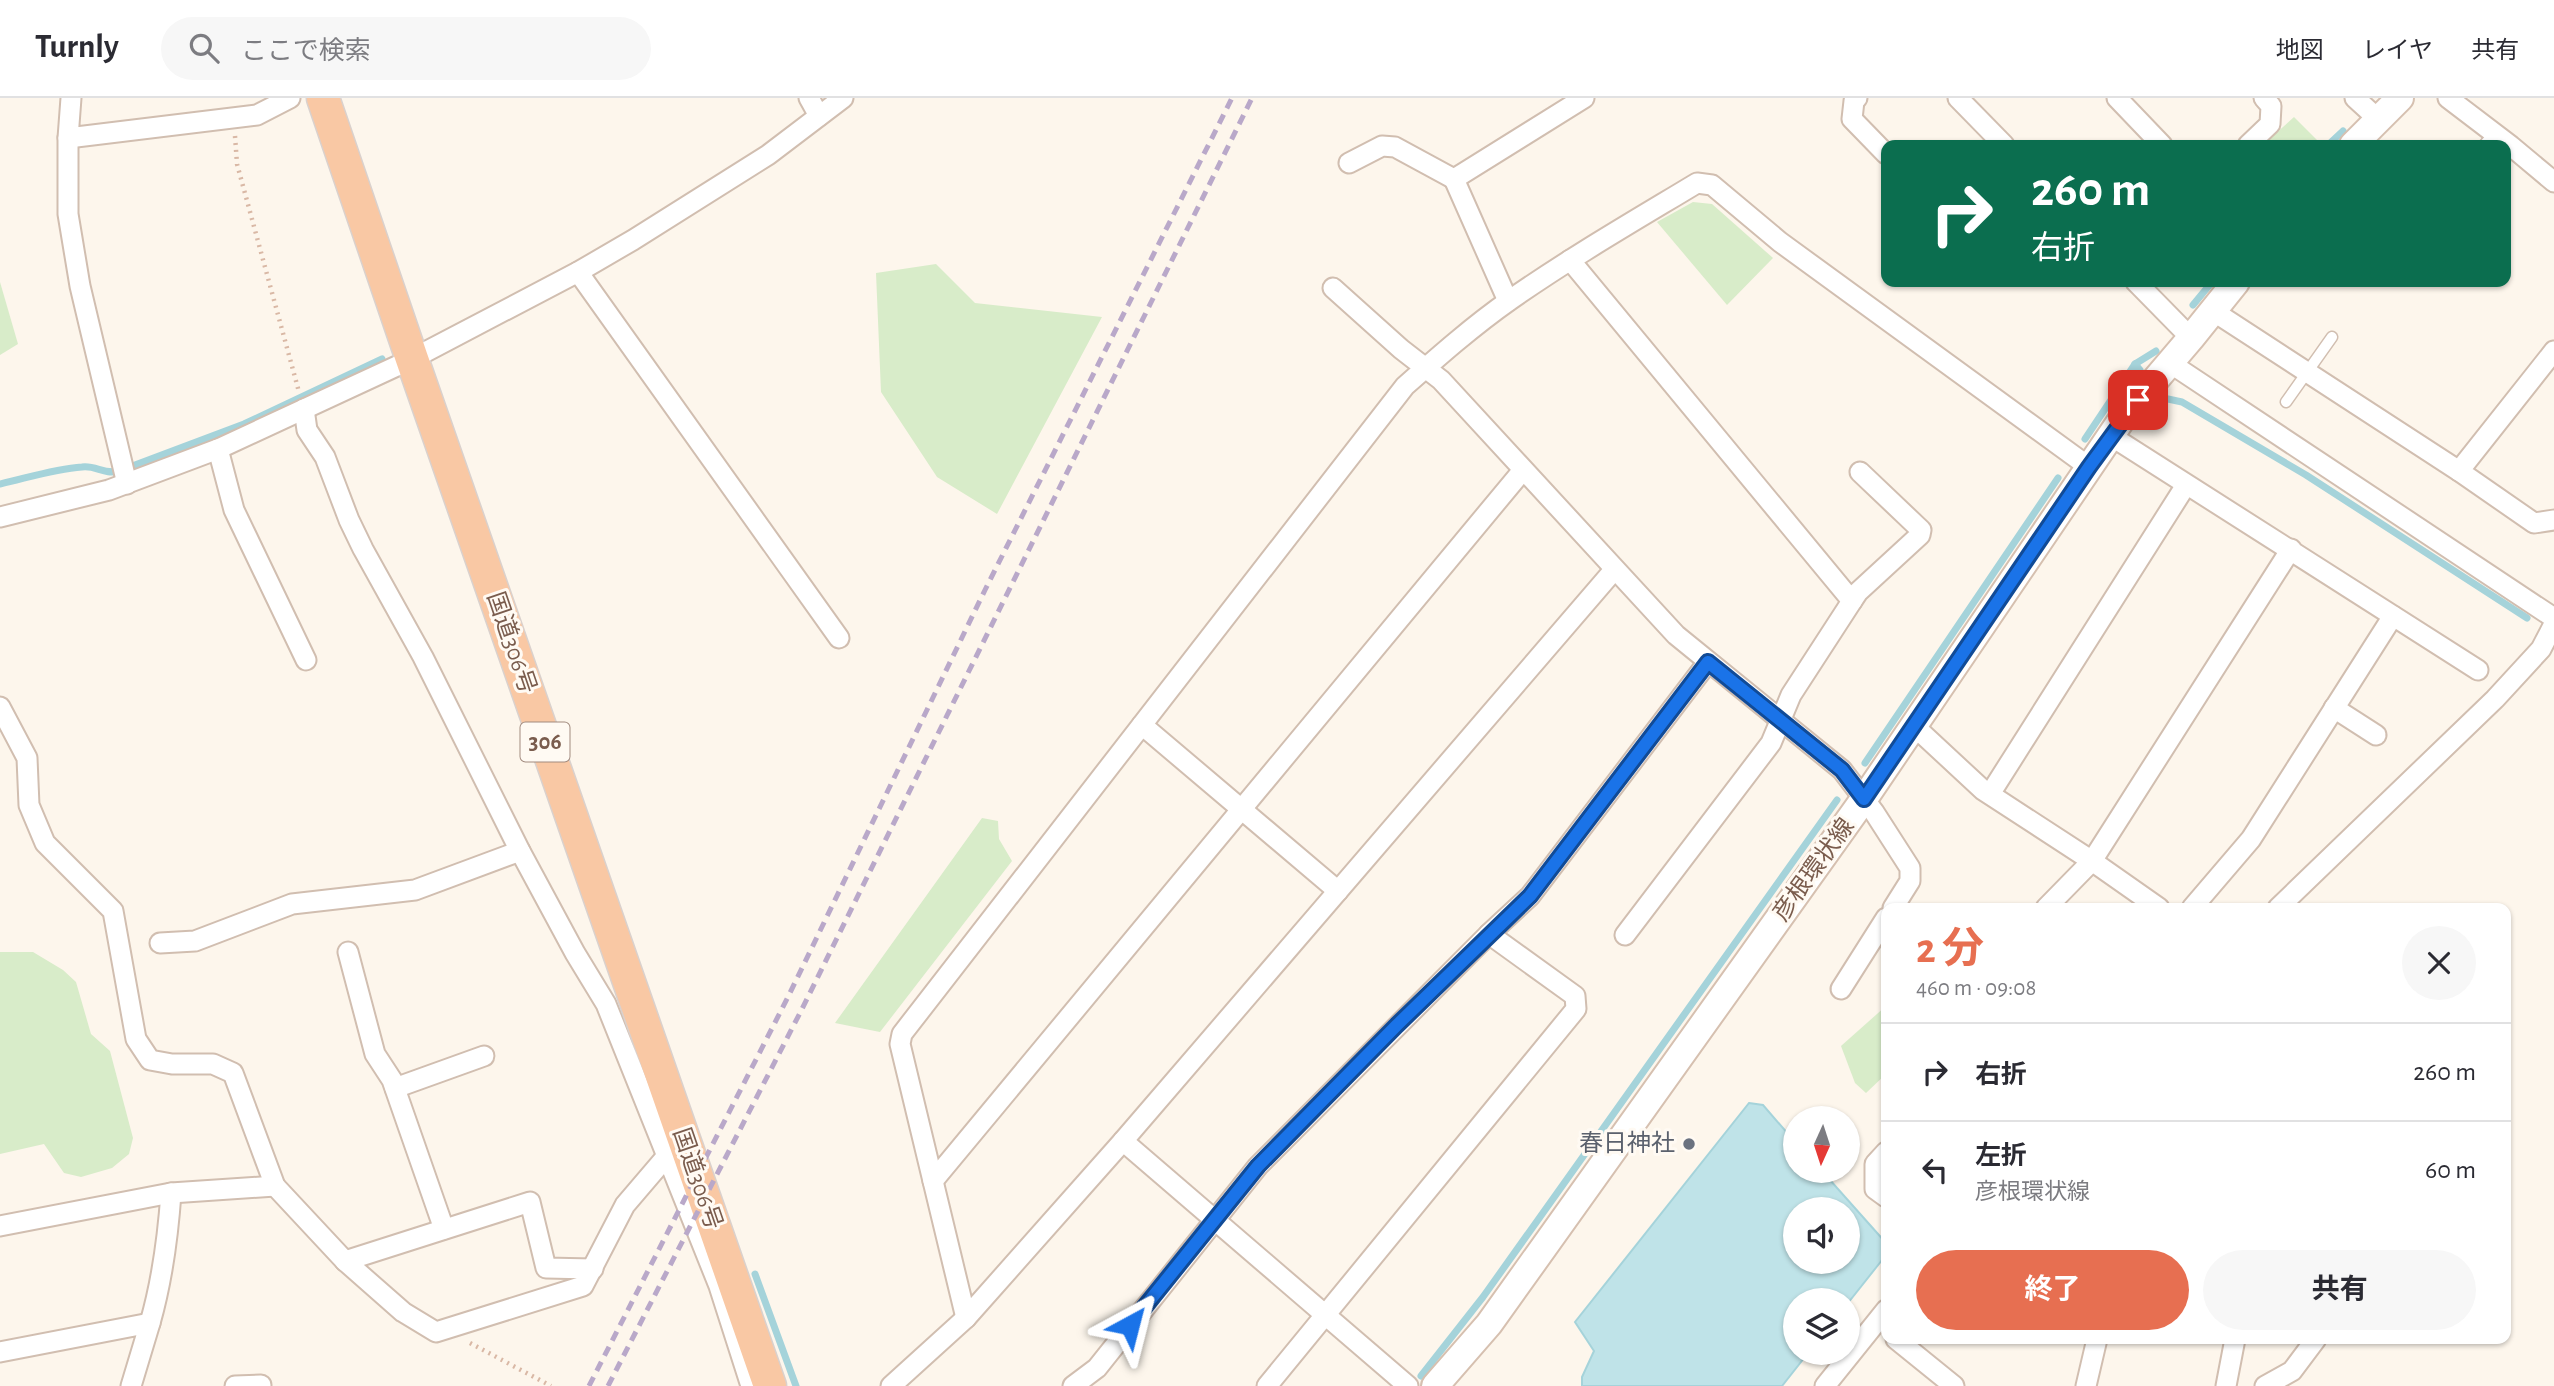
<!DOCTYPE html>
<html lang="ja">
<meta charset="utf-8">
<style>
body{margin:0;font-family:"Alegreya Sans","Noto Sans JP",sans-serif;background:#f7f7f7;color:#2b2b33;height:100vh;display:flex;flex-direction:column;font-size:26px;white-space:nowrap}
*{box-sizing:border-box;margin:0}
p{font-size:23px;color:#7c7c81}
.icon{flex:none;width:38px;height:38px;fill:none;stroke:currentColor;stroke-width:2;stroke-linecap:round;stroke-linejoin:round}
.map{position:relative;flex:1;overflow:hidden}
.sheet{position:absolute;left:1881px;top:805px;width:630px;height:441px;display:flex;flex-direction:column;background:#fff;border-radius:14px;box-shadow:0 2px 5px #0004}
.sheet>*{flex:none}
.guide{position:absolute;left:1881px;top:42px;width:630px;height:147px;border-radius:14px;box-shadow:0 2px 5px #0004;background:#0b6e4f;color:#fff;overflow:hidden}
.needle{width:46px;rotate:183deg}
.buttons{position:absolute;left:1783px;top:1008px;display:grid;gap:14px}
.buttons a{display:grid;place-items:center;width:77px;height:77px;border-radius:50%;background:#fff;box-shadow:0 2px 5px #0004;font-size:35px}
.pin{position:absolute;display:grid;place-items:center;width:60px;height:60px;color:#fff;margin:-30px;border-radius:14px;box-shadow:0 4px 10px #0006}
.me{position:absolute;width:77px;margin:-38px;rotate:38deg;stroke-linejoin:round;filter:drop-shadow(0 0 5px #0008)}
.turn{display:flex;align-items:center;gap:24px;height:147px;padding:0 35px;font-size:32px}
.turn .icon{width:91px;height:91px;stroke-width:2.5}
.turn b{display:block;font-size:49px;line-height:60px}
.round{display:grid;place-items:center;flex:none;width:74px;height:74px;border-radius:37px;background:#f7f7f7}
.summary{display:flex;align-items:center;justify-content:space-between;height:119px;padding:0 35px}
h1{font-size:42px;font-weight:700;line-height:52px;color:#e76f51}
.primary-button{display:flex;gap:14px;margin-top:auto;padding:14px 35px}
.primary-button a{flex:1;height:80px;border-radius:42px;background:#e76f51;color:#fff;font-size:28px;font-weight:700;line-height:80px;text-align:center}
.primary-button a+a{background:#f7f7f7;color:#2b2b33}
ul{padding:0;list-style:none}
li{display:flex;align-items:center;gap:21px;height:98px;padding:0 35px;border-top:2px solid #e1e1e2}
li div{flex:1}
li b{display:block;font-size:26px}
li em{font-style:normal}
header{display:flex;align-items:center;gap:42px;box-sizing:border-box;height:98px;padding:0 35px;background:#fff;border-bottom:2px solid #e1e1e2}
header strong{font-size:33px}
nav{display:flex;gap:38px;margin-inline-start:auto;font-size:24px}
.search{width:490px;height:63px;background:#f7f7f7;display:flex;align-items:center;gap:18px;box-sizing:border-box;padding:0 24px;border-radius:38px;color:#7c7c81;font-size:26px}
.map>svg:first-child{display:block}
</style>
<header>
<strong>Turnly</strong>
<div class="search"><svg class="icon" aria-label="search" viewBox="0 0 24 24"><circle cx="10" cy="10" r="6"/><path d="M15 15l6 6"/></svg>ここで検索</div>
<nav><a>地図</a><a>レイヤ</a><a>共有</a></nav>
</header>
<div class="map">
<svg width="2554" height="1288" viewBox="0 0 2554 1288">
<rect width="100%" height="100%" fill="#fdf6ec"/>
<g fill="#d8ecc9">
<polygon points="2294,19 2318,43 2314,47 2263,47"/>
<polygon points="1693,104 1712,106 1773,160 1727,207 1657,124"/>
<polygon points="936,166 975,205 1102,219 997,416 937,379 881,294 876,175"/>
<polygon points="0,184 18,246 0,257"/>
<polygon points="982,720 998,723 999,741 1012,763 880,934 835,925"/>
<polygon points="0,854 33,854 63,872 76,884 91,936 110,953 133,1040 129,1056 112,1070 81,1079 64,1075 44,1046 0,1056"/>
<polygon points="1886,908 1886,976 1866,995 1855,985 1841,948"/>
</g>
<path fill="#bfe3e8" stroke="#a5d3da" stroke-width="2" fill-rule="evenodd" d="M 1749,1005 L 1763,1007 L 1795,1044 L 1796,1073 L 1822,1073 L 1886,1145 L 1886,1157 L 1848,1205 L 1848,1202 L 1796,1202 L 1796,1255 L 1808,1255 L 1782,1288 L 1582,1288 L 1582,1279 L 1594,1253 L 1575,1224 ZM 1796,1111 L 1848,1111 L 1848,1164 L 1796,1164 Z"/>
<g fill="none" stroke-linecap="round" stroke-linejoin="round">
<g stroke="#a5d3da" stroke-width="7">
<polyline points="2328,47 2343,33"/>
<polyline points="2193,207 2212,184"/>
<polyline points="2135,266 2156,253"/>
<polyline points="2168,301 2182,304 2306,377 2527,520"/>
<polyline points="2085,341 2135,266 2140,272"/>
<path d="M 0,386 C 27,380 54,371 82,369 C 96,367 104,377 119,373 L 244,326 L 382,261"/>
<polyline points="1865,665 2058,380"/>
<polyline points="755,1176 796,1288"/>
<polyline points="1421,1278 1483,1199 1837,702"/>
</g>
<defs>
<g id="service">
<polyline points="2484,47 2495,35"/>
<polyline points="2286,304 2332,239"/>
</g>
<g id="minor">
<polyline points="71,0 68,40 257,17 290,0"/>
<polyline points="809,0 819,18"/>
<polyline points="1857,0 1854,3 1852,21 1886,56"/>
<polyline points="1958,0 2004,47"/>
<polyline points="2117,0 2162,47"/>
<polyline points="2355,0 2378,21"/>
<polyline points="2448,0 2511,48 2554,84"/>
<polyline points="68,40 68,116 80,188 127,386"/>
<polyline points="2248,47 2270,26 2271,8 2264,0"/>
<polyline points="1349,65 1382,48 1395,49 1454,81"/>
<polyline points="1570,162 1852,503 1791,597 1771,645 1625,837"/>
<polyline points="578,174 839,540"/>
<polyline points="2136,184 2191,240"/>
<polyline points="1333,190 1401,251 1441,282 1676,537 1842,672 1874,714 1910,770 1910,783 1893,810"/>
<polyline points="1508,203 1454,81 1584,0"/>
<polyline points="2213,213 2459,373"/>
<polyline points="2554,253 2459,373 2534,425 2554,422"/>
<polyline points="2170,265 2554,520"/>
<polyline points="304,311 307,332 325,359 349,422 363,451 423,559 520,753 575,855 606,906 719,1188 751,1288"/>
<polyline points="2111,338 2478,572"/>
<polyline points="218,351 234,412 306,562"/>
<polyline points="0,419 109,392 218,351 412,261 578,174 633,142 768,57 843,0"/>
<polyline points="1852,503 1858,494 1920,437 1921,432 1860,374"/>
<polyline points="0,609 27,660 29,707 45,745 113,813 136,941 150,962 172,966 213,966 233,975 275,1088 345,1163 403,1214 436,1234 583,1188 625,1107 666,1059"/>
<polyline points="2334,610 2376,637"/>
<polyline points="1142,627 1338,793"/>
<polyline points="1914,628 1983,692 2092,763 2159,810"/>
<polyline points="1990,696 2186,387"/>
<polyline points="2046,810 2092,763 2291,451"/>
<polyline points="2192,810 2251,741 2393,518"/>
<polyline points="2278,810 2495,601 2541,551 2554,526"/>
<polyline points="160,845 195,843 292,806 415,792 520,753"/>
<polyline points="348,854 375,956 392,982 444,1131"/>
<polyline points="1841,891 1886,820"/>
<polyline points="395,990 484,958"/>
<polyline points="1123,1043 1408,1288"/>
<polyline points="1886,1054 1875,1066 1875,1091 1886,1099"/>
<polyline points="933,1083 1523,372"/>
<polyline points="0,1128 171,1095 275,1088"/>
<polyline points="345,1163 530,1104 546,1170 593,1171"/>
<path d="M 966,1220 L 900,946 L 902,936 L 1405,288 C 1439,258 1473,228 1510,202 C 1570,160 1634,123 1697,85 L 1712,87 L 1780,144 L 2089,369"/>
<path d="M 150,1225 C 162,1183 168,1138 171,1095"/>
<polyline points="1896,1241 1954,1288"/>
<polyline points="0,1254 150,1225 131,1288"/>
<polyline points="235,1288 261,1287"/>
<polyline points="891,1288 966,1220 1123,1043 1614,472"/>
<polyline points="1073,1288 1097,1270 1258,1068 1489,836"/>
<polyline points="1267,1288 1576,911 1575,898 1489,836 1530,798 1708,564"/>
<polyline points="1825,1288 1886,1212"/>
<polyline points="2086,1288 2097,1241"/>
<polyline points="2226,1288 2235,1241"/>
<polyline points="2265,1288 2292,1273 2316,1241"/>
</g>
<g id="secondary">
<polyline points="2353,47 2400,0"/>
<polyline points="1435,1288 1489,1226 1864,701 2122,321 2191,240 2236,184"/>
</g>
<polyline id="trunk" points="323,0 412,261 770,1288"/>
</defs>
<use href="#service" stroke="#d1beb0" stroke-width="13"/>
<use href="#minor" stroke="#d1beb0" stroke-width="23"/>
<use href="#secondary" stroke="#d6c0b0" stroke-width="30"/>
<use href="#trunk" stroke="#dad1cd" stroke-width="35"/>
<g stroke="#d9b8a5" stroke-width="4.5" stroke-dasharray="2 5" stroke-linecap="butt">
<polyline points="235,38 237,66 299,294"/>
<polyline points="470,1245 551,1288"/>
</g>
<use href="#service" stroke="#fff" stroke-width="10"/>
<use href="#minor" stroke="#fff" stroke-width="19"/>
<use href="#secondary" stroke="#fff" stroke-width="26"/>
<use href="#trunk" stroke="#f9c8a4" stroke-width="32"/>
<g stroke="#b9a8c9" stroke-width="5" stroke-dasharray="10 7" stroke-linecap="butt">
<polyline points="589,1288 788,899 985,492 1232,0"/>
<polyline points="608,1288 801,913 1252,0"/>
</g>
</g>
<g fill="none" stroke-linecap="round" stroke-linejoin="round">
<defs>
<polyline id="route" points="1130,1227 1258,1068 1397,927 1530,798 1708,564 1842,672 1864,701 2089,369 2138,302"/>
</defs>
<use href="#route" stroke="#114b97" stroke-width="18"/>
<use href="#route" stroke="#1a73e8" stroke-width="12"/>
</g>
<circle fill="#6b7280" stroke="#fffaf3" stroke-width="2.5" cx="1689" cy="1046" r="7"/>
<g text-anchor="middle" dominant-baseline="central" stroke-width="6" stroke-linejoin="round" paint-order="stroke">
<rect fill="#fffaf3" stroke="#a28b7f" stroke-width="2" x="520.5" y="624.5" width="49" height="39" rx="5"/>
<g font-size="23" font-weight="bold" fill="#7a5c4d">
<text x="545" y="644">306</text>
</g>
<g font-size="24" fill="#7a5c4d" stroke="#fffaf3">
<text transform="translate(511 545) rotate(71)">国道306号</text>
<text transform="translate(1814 772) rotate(-54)">彦根環状線</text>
<text transform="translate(697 1081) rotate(71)">国道306号</text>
</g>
<g font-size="24" fill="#5b616d" stroke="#fffaf3" text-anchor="end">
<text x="1675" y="1046">春日神社</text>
</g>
</g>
</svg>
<div class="buttons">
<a><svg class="needle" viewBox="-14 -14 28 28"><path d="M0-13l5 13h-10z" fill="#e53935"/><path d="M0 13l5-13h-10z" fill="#7c7c81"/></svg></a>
<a><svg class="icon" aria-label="sound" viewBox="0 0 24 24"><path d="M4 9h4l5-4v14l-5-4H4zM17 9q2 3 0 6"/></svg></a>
<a><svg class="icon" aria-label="layers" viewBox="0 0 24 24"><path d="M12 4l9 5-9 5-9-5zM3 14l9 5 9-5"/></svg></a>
</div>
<div class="pin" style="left:2138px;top:302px;background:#d93025"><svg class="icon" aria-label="arrive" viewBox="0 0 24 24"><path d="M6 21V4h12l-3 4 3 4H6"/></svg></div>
<svg class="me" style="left:1130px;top:1227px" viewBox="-20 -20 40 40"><path d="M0-17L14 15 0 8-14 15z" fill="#1a73e8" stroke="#fff" stroke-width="4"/></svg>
<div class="guide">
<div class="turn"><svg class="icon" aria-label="right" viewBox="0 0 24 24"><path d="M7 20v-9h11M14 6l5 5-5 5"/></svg><div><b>260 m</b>右折</div></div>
</div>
<section class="sheet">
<div class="summary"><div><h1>2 分</h1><p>460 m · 09:08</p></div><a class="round"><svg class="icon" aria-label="close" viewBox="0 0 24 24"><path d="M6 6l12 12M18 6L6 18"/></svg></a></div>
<ul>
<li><svg class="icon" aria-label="right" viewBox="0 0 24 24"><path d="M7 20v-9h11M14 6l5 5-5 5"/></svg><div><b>右折</b></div><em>260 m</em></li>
<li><svg class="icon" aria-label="left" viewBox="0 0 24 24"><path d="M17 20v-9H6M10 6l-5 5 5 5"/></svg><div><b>左折</b><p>彦根環状線</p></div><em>60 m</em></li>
</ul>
<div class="primary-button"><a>終了</a><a>共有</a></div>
</section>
</div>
